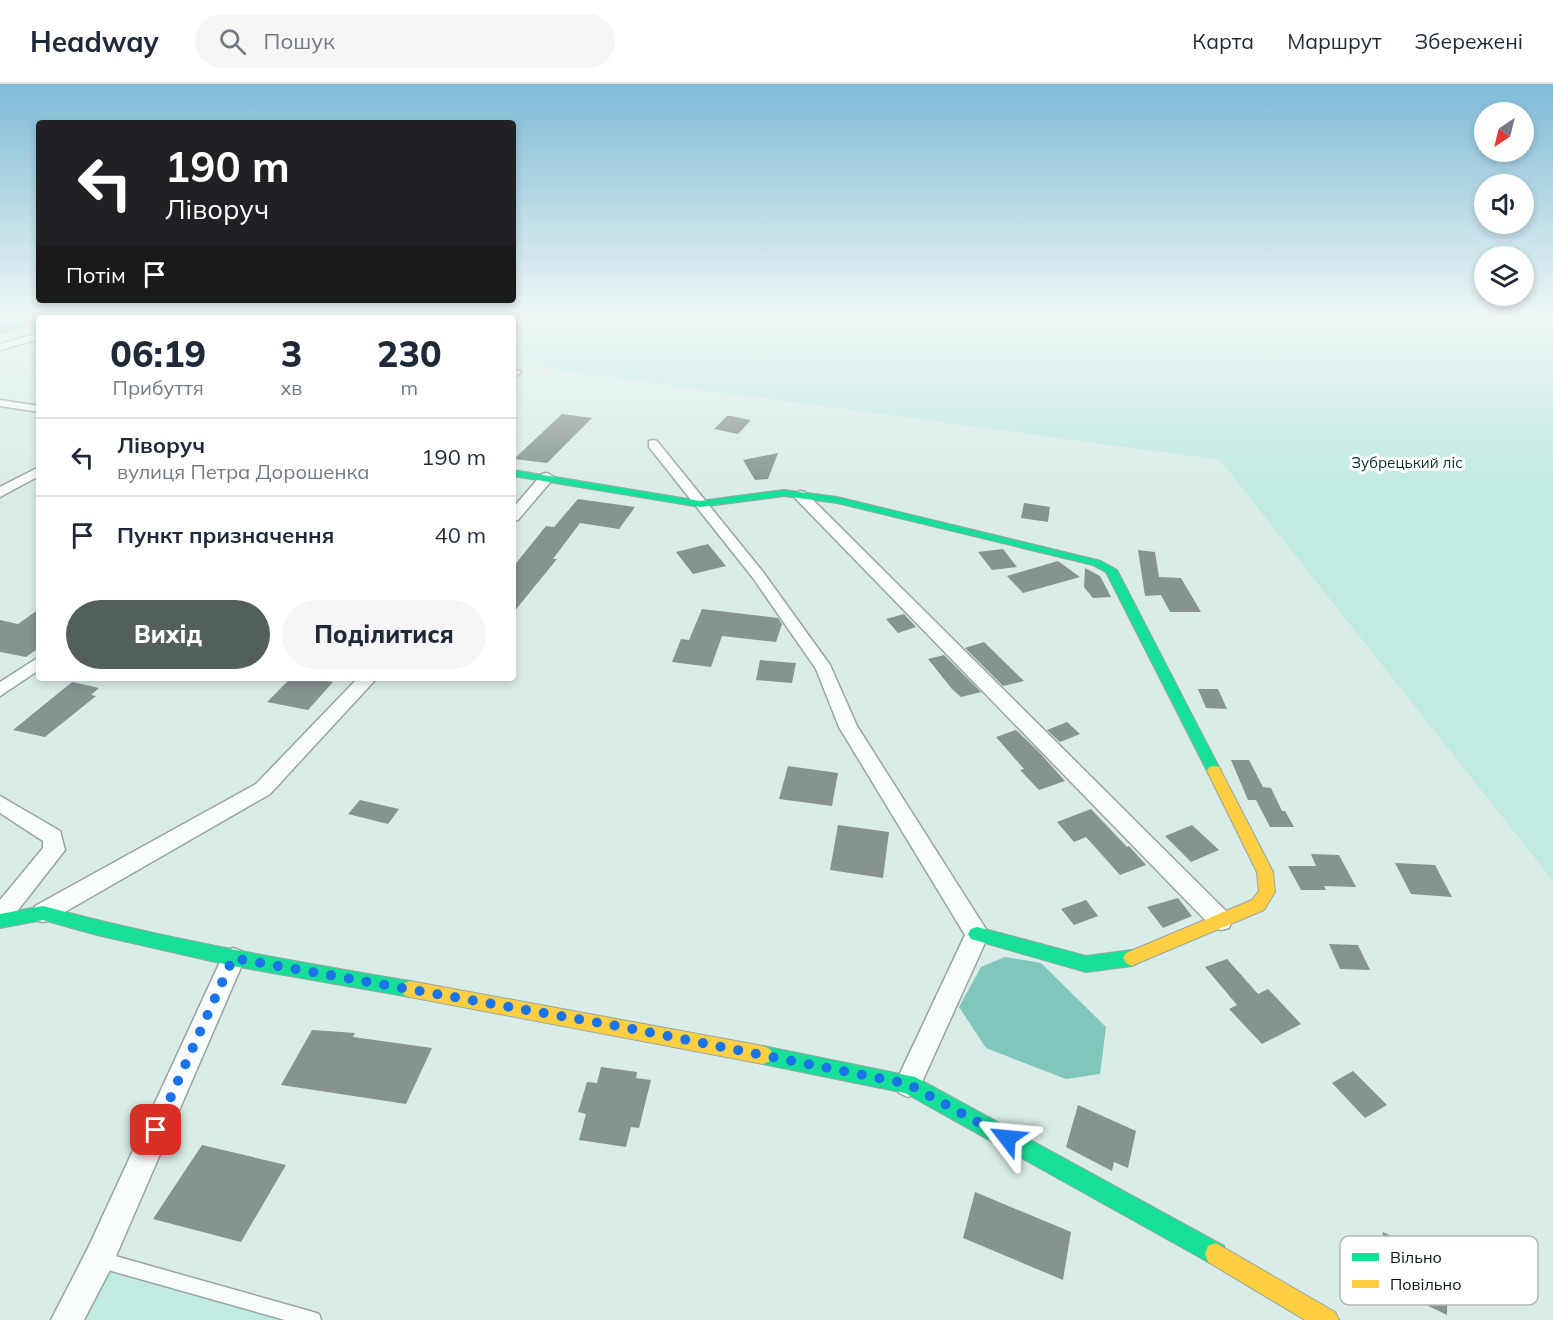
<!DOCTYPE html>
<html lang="uk">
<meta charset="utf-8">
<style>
body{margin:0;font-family:Mulish,sans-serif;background:#f6f6f7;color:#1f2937;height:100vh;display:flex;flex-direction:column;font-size:22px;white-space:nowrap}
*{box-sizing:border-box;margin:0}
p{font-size:20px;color:#747a83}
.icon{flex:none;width:33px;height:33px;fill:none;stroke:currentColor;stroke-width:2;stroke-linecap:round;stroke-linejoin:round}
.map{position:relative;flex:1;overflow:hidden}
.drawer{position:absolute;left:36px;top:231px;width:480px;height:366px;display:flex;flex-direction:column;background:#fff;border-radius:6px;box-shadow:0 3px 9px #0003}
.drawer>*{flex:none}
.top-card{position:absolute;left:36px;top:36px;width:480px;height:183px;border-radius:6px;box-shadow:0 3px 9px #0003;background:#202124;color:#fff;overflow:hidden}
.needle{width:39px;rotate:215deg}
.fabs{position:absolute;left:1474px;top:18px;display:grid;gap:12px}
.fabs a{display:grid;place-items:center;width:60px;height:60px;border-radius:50%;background:#fff;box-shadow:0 3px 9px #0003;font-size:30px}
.pin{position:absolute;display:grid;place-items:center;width:51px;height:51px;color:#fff;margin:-26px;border-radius:12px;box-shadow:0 3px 9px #0006}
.me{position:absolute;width:66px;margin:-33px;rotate:299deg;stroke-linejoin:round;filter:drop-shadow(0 0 4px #0008)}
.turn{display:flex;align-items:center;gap:21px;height:126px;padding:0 30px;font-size:27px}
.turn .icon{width:78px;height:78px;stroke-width:2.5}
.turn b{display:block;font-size:42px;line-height:51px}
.then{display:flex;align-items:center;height:57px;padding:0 30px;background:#0003;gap:12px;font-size:22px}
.eta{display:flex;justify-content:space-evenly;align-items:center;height:102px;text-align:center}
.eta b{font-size:36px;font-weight:800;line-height:42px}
.primary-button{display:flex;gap:12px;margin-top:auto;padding:12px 30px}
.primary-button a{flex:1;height:69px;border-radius:36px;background:#525f5d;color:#fff;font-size:24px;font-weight:800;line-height:69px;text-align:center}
.primary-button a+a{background:#f6f6f7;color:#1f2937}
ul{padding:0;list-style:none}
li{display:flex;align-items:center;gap:18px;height:78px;padding:0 30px;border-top:2px solid #e0e1e3}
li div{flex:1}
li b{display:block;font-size:22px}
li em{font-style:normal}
header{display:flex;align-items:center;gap:36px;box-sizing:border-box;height:84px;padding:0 30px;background:#fff;border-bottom:2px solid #e0e1e3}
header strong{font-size:28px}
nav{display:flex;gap:33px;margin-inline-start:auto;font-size:21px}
.search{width:420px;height:54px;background:#f6f6f7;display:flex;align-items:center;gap:15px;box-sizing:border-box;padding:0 21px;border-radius:33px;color:#747a83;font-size:22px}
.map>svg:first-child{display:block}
</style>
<header>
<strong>Headway</strong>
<div class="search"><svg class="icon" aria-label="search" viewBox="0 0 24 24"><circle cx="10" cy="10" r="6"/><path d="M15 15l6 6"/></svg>Пошук</div>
<nav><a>Карта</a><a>Маршрут</a><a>Збережені</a></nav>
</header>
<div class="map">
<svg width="1553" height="1236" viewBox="0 0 1553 1236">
<rect width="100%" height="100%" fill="#daece8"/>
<g fill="#c1eae2">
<polygon points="162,232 1553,232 1553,797 1220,376 513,280 513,234"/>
<polygon points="99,1175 312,1236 67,1236"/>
</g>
<polygon fill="#80c6bb" points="1005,873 1041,879 1106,943 1100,990 1066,995 986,964 959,923 981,883"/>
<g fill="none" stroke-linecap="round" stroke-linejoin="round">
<polygon fill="#80c6bb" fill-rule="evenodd" points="22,232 49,234 39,234 39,240 0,250 0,238"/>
</g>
<g fill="#869391">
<polygon points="562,330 592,334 547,379 514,375"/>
<polygon points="727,332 731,332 751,336 738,350 714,345"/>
<polygon points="778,369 768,395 755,396 743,376"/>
<polygon points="578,415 635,423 619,445 580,439 553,475 557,475 513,529 513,483 546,442 554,443"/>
<polygon points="1024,419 1050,423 1048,438 1021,434"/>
<polygon points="708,460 726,482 693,490 676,468"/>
<polygon points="1003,465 1017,483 992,486 978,468"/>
<polygon points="1138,466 1155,468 1159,493 1181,494 1201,528 1170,528 1161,511 1145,512"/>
<polygon points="1058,477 1080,493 1023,509 1007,492"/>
<polygon points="1085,484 1100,492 1111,513 1093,514 1084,503"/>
<polygon points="39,525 39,564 26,573 0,568 0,536 18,540"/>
<polygon points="702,525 778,534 782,540 776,558 722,552 711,583 672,578 681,555 689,556"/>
<polygon points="904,530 916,543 898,549 886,535"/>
<polygon points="984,558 1024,597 1003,602 965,564"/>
<polygon points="944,571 981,608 961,613 952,605 928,575"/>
<polygon points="760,576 796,579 792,599 756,596"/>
<polygon points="291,594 308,594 333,598 308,626 267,618"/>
<polygon points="72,598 99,604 91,611 96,612 45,653 13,646"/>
<polygon points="1198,605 1218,605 1227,625 1206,624"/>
<polygon points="1067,638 1080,650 1060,658 1047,646"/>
<polygon points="1016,646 1038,667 1065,697 1039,706 1020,686 1024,685 996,653"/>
<polygon points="1231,676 1249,676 1263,703 1271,704 1282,727 1285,727 1294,743 1270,743 1256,716 1248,716"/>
<polygon points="788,682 838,689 832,722 779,715"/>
<polygon points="360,716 399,725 388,740 348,730"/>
<polygon points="1091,725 1127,763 1129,762 1146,781 1120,791 1086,753 1074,758 1057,738"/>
<polygon points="838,741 889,748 883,794 830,786"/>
<polygon points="1192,741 1219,766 1191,778 1165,752"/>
<polygon points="1311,770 1339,771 1356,803 1324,802 1326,806 1301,806 1288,782 1316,782"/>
<polygon points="1395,779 1435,781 1452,813 1411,810"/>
<polygon points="1178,814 1192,832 1163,844 1147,823"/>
<polygon points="1086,816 1098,832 1074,841 1061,825"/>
<polygon points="1329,860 1358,861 1370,886 1340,885"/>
<polygon points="1227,875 1258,910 1268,905 1301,940 1262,960 1229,925 1237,921 1205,883"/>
<polygon points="312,946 355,949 353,953 432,964 406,1020 281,1001"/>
<polygon points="601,983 637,988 636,994 651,996 639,1044 631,1043 626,1063 579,1056 586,1030 578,1028 587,998 597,999"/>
<polygon points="1353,987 1387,1021 1365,1034 1332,999"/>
<polygon points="1078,1021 1136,1047 1128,1084 1114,1078 1112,1087 1066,1063"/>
<polygon points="202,1061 286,1081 241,1158 153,1135"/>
<polygon points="975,1108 1071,1148 1063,1196 963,1154"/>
<polygon points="1383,1148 1448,1179 1447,1231 1379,1198"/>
</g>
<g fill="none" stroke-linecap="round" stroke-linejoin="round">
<defs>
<polygon id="lane" points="101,1168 313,1228 319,1230 321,1236 285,1236 101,1184 96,1181 93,1176 96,1171"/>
<g id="street">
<polygon points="110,232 135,232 136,234 109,234"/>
<polygon points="39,249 39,255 0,266 0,260"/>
<polygon points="513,286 520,287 521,289 513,294"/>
<polygon points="0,316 39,322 39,328 0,322"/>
<polygon points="653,356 657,357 763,488 830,581 857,642 989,850 917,1009 908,1013 899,1009 895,1000 965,851 839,643 816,585 753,494 649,363 649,357"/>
<polygon points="39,383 39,392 0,413 0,403"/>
<polygon points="547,389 554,393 552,396 518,436 513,437 513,424 542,390"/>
<polygon points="800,407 805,408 1229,830 1232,837 1229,844 1221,846 1213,844 795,414 793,411"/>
<polygon points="39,573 39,586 0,612 0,598"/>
<polygon points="358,594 377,594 270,710 51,836 43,838 35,836 32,829 35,822 256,700"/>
<polygon points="0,712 60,747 65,766 8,839 0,841 0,816 43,764 43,757 0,729"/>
<polygon points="233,864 241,867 245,874 110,1186 84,1236 51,1236 88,1164 225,867"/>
</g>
<g id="fast">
<polygon points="513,386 700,417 784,406 837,413 1101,477 1117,486 1221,687 1219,691 1209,691 1106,488 1093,481 837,419 784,412 700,423 513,392"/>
<path d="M 43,822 C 164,855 287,876 410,897 L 416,899 L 419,905 L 416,911 L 410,913 L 233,882 L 97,851 L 43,836 L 0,844 L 0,830 Z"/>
<polygon points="977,843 1086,872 1132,866 1138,869 1141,874 1138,879 1132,882 1086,888 971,855 968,850 971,845"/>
<polygon points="763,962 915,993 1224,1162 1227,1170 1224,1178 1216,1181 1208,1178 905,1009 763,980 756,977 753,971 756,965"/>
</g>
<g id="slow">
<polygon points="1214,682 1219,683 1221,687 1273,788 1275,808 1264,826 1138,879 1132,882 1126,879 1123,874 1126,869 1252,816 1259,807 1257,788 1207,687 1209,683"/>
<polygon points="410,897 763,962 770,965 773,971 770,977 763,980 410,913 404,911 401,905 404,899"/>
<polygon points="1216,1159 1335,1228 1339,1236 1305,1236 1208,1178 1205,1170 1208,1162"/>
</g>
</defs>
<use href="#lane" stroke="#97a5a2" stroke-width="3"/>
<use href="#street" stroke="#97a5a2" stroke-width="3"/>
<use href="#fast" stroke="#97a5a2" stroke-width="2"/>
<use href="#slow" stroke="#97a5a2" stroke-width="2"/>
<use href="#lane" fill="#f9fcfc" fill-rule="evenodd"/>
<use href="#street" fill="#f9fcfc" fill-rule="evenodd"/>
<use href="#fast" fill="#16e098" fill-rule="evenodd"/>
<use href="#slow" fill="#ffcf43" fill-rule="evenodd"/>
</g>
<linearGradient id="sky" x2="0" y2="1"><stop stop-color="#7ebbd6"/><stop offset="0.57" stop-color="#eef6f5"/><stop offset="1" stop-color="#eef6f5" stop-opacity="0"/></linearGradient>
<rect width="1553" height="405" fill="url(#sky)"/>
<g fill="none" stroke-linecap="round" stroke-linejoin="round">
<polyline stroke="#1a73e8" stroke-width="10" stroke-dasharray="0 18" points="156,1046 233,874 617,942 908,1000 1007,1054"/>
</g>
<g text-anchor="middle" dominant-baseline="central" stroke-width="6" stroke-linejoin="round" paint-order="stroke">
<g font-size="15" fill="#03312b" stroke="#fff">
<text x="1407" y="378">Зубрецький ліс</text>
</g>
</g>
<rect x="1340" y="1152" width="198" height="69" rx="9" fill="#fff" stroke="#b5b8b8" stroke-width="1.5"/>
<rect x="1352" y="1169" width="27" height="8" fill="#16e098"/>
<rect x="1352" y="1196" width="27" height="8" fill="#ffcf43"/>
<g font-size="16" fill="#081312">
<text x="1390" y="1179">Вільно</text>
<text x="1390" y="1206">Повільно</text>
</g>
</svg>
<div class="fabs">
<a><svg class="needle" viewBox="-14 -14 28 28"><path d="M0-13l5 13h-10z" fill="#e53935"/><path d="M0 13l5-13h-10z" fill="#747a83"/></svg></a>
<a><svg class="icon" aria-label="sound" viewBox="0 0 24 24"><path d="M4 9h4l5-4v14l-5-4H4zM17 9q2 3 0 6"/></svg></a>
<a><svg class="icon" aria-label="layers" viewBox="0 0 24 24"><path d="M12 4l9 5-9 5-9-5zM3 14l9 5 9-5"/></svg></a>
</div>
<div class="pin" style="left:156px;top:1046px;background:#d93025"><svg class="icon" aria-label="arrive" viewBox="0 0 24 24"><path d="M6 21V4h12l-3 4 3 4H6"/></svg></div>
<svg class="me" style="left:1007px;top:1054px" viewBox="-20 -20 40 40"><path d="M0-17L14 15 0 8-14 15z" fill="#1a73e8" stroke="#fff" stroke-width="4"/></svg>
<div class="top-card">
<div class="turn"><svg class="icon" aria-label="left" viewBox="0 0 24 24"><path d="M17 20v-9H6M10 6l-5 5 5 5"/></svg><div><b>190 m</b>Ліворуч</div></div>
<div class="then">Потім<svg class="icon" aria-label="arrive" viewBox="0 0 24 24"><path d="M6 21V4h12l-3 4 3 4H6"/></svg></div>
</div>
<section class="drawer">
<div class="eta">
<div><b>06:19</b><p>Прибуття</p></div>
<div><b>3</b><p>хв</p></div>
<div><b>230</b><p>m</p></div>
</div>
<ul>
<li><svg class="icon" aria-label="left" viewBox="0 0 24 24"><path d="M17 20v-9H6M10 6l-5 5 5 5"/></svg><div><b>Ліворуч</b><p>вулиця Петра Дорошенка</p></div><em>190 m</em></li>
<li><svg class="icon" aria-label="arrive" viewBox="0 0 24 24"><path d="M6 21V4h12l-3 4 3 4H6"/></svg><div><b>Пункт призначення</b></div><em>40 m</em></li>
</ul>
<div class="primary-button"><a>Вихід</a><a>Поділитися</a></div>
</section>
</div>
